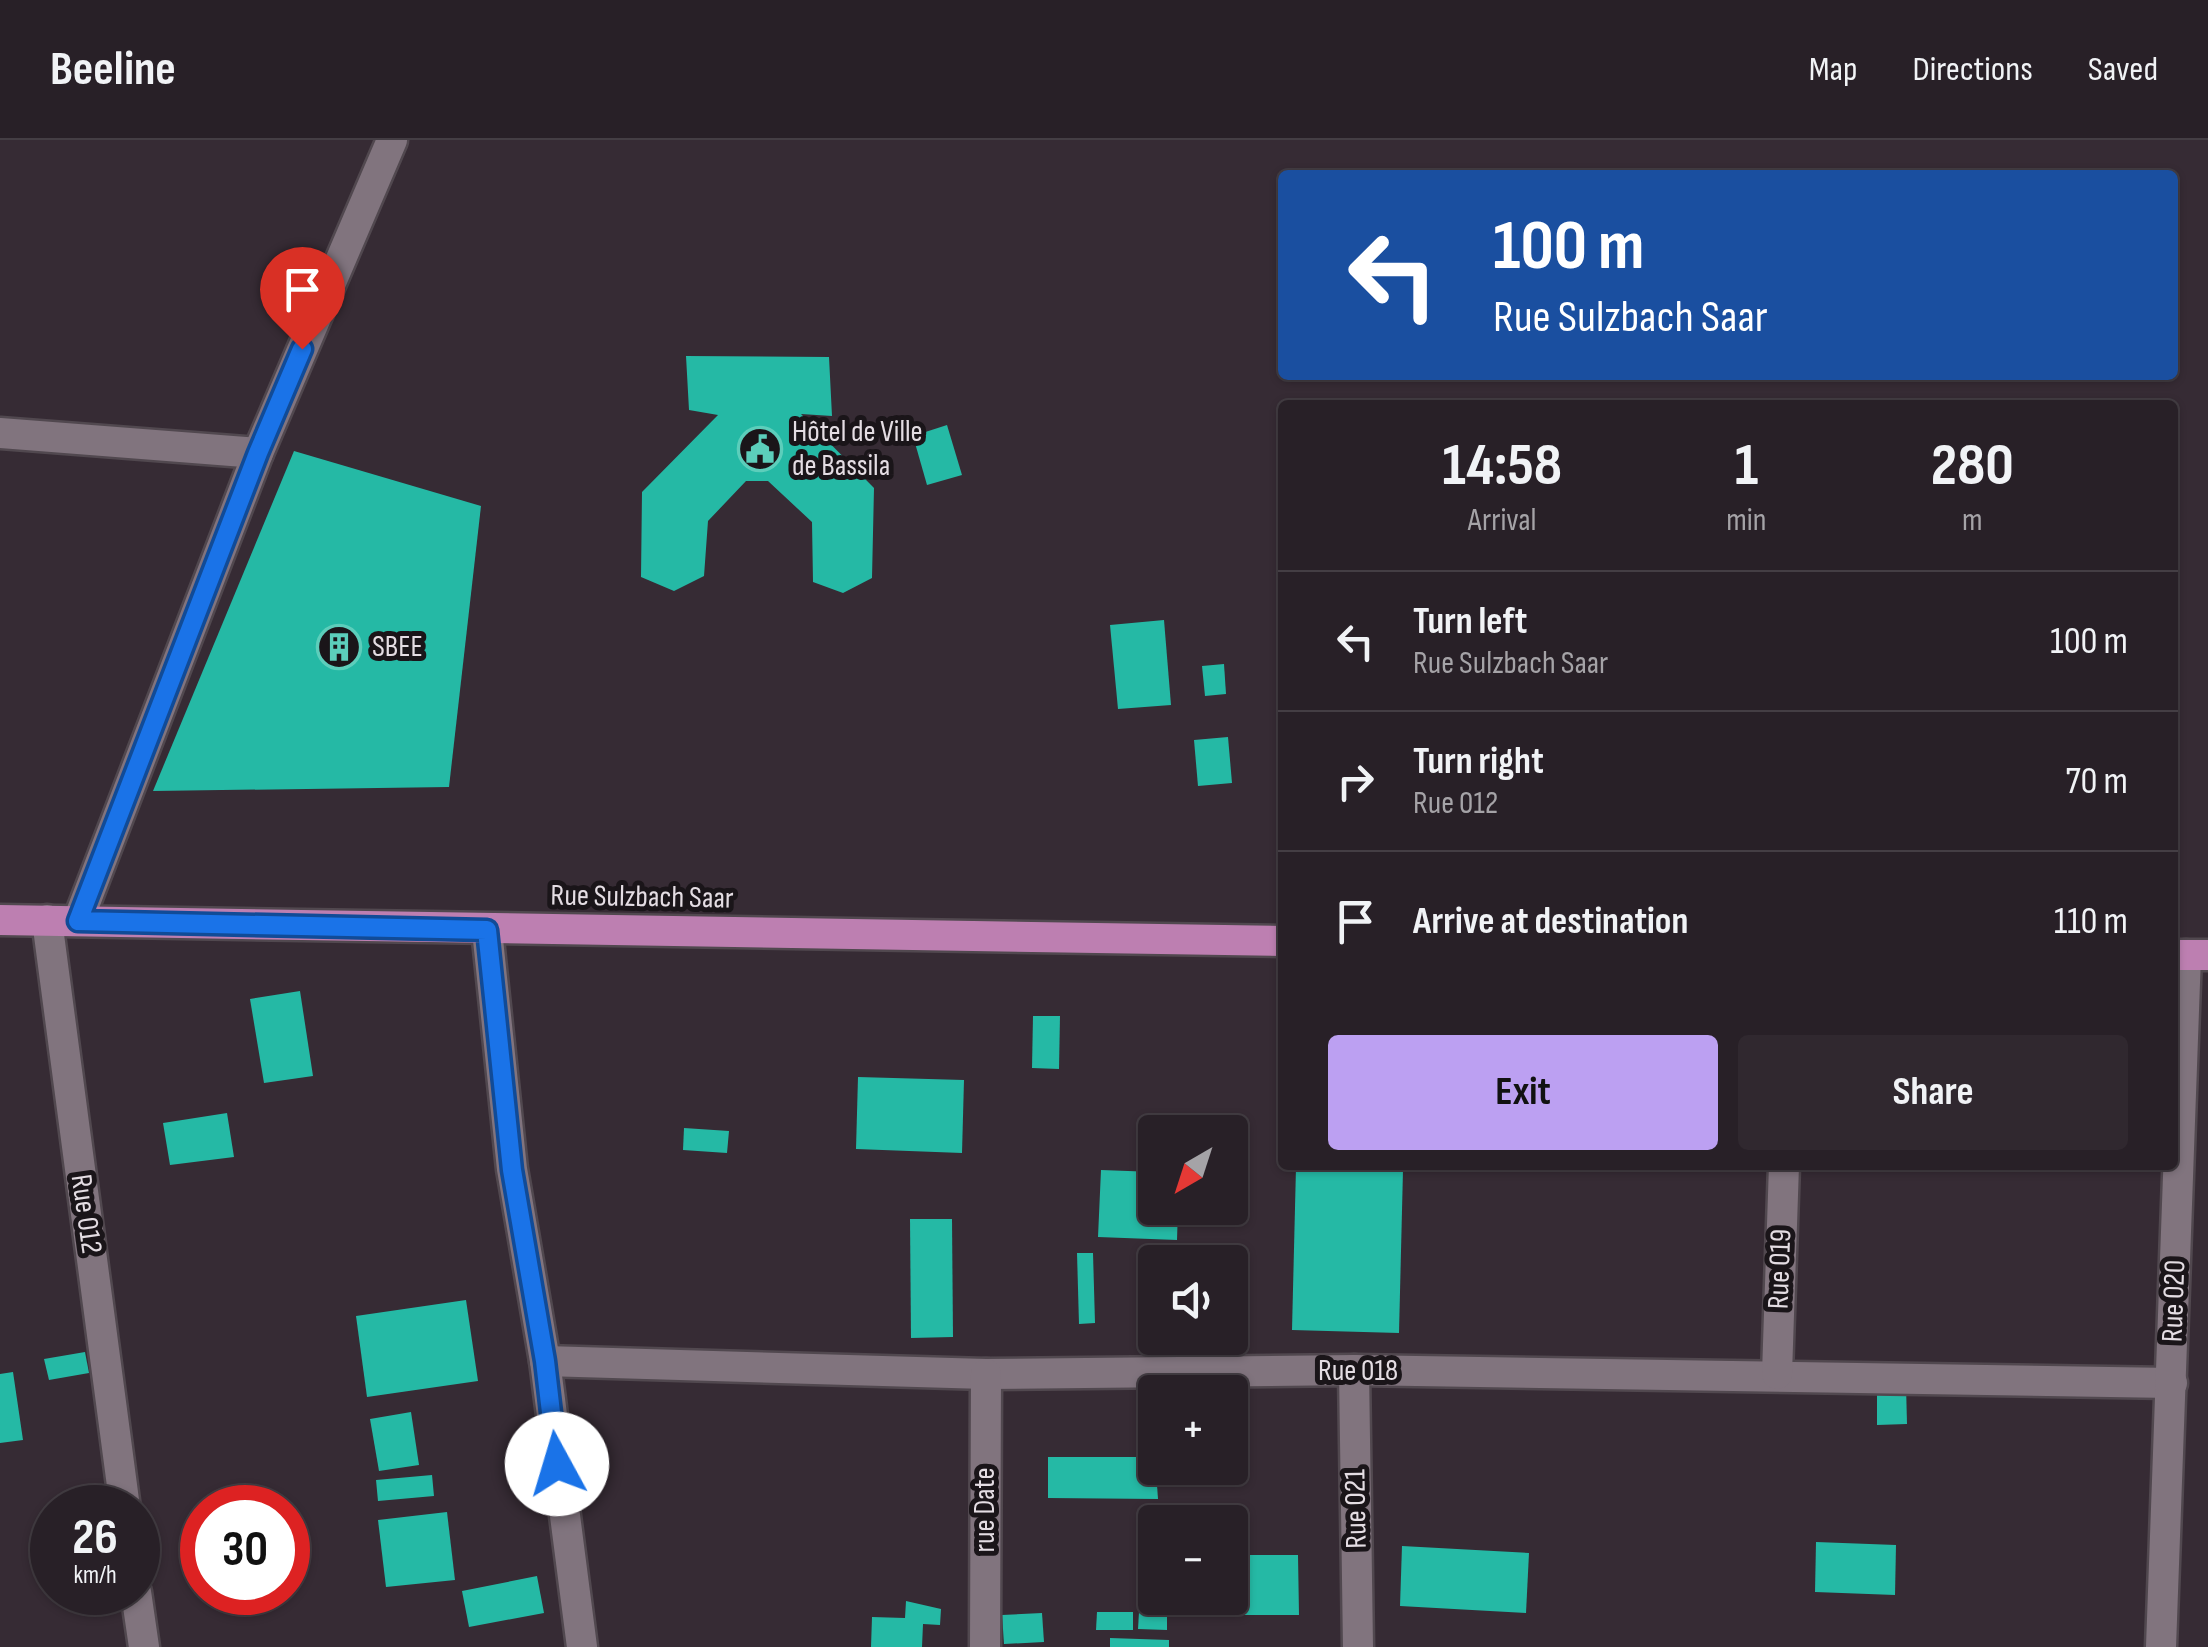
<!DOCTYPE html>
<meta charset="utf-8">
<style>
body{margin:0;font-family:"Sofia Sans Condensed",sans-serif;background:#30282f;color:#f1f3f6;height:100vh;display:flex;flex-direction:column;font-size:38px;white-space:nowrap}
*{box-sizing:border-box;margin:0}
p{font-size:32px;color:#a5a3a7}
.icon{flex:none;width:55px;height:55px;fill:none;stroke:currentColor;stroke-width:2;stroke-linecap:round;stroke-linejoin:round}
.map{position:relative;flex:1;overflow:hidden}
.panel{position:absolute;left:1278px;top:260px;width:900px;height:770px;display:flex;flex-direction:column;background:#282027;border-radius:10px;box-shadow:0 2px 8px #0004,0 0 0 2px #443e44}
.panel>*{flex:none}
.hud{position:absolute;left:1278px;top:30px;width:900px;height:210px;border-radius:10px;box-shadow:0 2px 8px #0004,0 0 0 2px #443e44;background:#1a4fa0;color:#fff;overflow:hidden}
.needle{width:65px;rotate:219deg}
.fabs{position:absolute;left:1138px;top:975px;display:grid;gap:20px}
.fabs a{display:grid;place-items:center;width:110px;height:110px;border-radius:10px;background:#282027;box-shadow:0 2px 8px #0004,0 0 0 2px #443e44;font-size:50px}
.speed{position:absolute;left:30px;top:1345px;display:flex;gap:20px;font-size:50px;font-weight:700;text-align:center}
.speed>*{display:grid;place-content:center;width:130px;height:130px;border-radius:50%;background:#282027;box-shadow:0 2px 8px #0004,0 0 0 2px #443e44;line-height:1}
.speed small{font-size:25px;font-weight:400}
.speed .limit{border:15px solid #d22;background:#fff;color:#111}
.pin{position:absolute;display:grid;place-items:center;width:85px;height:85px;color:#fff;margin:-102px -42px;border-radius:50% 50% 50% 0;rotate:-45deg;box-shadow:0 0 10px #0007}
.pin .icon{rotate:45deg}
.me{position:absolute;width:110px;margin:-55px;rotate:354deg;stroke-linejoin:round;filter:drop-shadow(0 0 8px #0008)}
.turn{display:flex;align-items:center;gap:35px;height:210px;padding:0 50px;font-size:45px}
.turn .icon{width:130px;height:130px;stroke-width:2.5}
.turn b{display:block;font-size:70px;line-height:85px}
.eta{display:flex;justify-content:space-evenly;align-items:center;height:170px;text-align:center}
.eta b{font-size:60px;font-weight:700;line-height:70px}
.cta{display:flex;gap:20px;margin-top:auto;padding:20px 50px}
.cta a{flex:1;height:115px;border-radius:10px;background:#bca0f2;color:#111;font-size:40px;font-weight:700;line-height:115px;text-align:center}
.cta a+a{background:#30282f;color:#f1f3f6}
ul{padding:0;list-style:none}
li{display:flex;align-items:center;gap:30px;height:140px;padding:0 50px;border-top:2px solid #443e44}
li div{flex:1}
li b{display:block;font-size:38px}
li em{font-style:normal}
header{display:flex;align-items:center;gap:60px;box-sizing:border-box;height:140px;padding:0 50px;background:#282027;border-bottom:2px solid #443e44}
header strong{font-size:48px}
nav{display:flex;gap:55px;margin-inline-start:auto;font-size:35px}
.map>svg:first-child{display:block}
</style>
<header>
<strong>Beeline</strong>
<nav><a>Map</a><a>Directions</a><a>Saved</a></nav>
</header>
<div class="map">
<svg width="2208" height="1507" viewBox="0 0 2208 1507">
<rect width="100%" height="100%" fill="#362b34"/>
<g fill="#25b9a5">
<polygon points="686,216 829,217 832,276 801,274 874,348 872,438 843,453 813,442 812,382 768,341 746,341 708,381 704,436 674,451 641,437 642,352 718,275 689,270"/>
<polygon points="947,285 962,335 927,345 913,296"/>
<polygon points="294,311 481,366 449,647 153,651"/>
<polygon points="1164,480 1171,565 1118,569 1110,485"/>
<polygon points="1224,524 1226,554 1205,556 1202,526"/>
<polygon points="1228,597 1232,643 1198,646 1194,600"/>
<polygon points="300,851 313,936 264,943 250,859"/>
<polygon points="1033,876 1060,876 1059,929 1032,928"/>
<polygon points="858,937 964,940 962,1013 856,1009"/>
<polygon points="227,973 234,1017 170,1025 163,983"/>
<polygon points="684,988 729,991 727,1013 683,1010"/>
<polygon points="1296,1027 1403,1030 1399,1193 1292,1190"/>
<polygon points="1101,1030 1155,1032 1155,1068 1178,1068 1177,1100 1098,1097"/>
<polygon points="910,1079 952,1079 953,1197 911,1198"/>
<polygon points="1077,1113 1093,1113 1095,1183 1079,1184"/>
<polygon points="1150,1115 1185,1120 1155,1122 1155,1185 1141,1183"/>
<polygon points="466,1160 478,1241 367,1257 356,1176"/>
<polygon points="85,1212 89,1233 49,1240 44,1219"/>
<polygon points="13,1232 23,1300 0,1303 0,1234"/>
<polygon points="1877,1245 1906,1245 1907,1284 1877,1285"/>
<polygon points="411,1272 419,1325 379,1331 370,1279"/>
<polygon points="1048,1317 1155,1317 1158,1359 1048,1358"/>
<polygon points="432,1335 434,1356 378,1361 376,1340"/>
<polygon points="447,1372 455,1440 386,1447 378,1380"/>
<polygon points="1816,1402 1896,1405 1895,1455 1815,1452"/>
<polygon points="1402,1406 1529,1413 1526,1473 1400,1466"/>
<polygon points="1230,1415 1298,1415 1299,1475 1177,1475 1177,1458 1230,1458"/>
<polygon points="537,1436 544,1473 469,1487 462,1451"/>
<polygon points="906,1461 941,1469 940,1485 923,1484 922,1507 871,1507 872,1477 905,1478"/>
<polygon points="1097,1472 1133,1472 1133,1490 1096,1490"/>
<polygon points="1139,1472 1167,1473 1167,1490 1138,1489"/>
<polygon points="1042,1473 1044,1502 1004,1504 1002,1475"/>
<polygon points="1110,1498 1169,1500 1169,1507 1110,1507"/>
</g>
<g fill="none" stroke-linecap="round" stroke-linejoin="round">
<defs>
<g id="minor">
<polyline points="0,293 258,313"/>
<polyline points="47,780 125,1368"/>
<polyline points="78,781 258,313 392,0"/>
<polyline points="487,790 512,1029 545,1221 582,1507"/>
<polyline points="545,1221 986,1234 1354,1230 2172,1243"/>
<polyline points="1354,1230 1358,1507"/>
<polyline points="1777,1234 1784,1025"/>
<polyline points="136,1452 144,1507"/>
<polyline points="985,1507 986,1234"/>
<polyline points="2161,1507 2186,815"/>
</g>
<g id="highway">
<polyline points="0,780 1282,801"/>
<polyline points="2172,815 2208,815"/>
</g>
</defs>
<use href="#minor" stroke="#51484f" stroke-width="35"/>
<use href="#highway" stroke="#51484f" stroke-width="35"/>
<use href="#minor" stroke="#81747e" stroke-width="30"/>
<use href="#highway" stroke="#bd7fb1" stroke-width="30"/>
</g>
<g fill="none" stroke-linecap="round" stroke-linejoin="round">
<defs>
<polyline id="route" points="302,209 258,313 78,781 487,790 512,1030 545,1221 557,1324"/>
</defs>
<use href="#route" stroke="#114b97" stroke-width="25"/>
<use href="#route" stroke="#1a73e8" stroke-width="18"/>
</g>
<defs>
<symbol id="civic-ring" viewBox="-11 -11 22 22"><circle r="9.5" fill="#1a1519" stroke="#5ccebb" stroke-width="1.5"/><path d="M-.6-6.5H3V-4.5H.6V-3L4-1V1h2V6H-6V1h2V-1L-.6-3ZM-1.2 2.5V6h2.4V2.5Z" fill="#5ccebb"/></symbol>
<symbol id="building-ring" viewBox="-11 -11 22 22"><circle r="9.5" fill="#1a1519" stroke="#5ccebb" stroke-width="1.5"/><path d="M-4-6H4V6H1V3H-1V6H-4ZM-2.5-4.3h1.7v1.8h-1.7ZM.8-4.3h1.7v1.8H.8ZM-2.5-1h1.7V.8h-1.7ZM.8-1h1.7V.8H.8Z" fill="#5ccebb"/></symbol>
</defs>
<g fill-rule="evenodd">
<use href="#civic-ring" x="735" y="284" width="50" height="50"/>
<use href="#building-ring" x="314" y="482" width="50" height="50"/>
</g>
<g text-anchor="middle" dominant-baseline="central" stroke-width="10" stroke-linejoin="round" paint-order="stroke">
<g font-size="30" fill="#e4dde3" stroke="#1a1519" text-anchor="start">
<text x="792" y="292">Hôtel de Ville<tspan x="792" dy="34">de Bassila</tspan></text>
<text x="372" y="507">SBEE</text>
</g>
<g font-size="30" fill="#e4dde3" stroke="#1a1519">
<text transform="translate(642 757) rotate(1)">Rue Sulzbach Saar</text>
<text transform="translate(86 1074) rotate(82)">Rue 012</text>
<text transform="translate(1780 1129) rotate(-88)">Rue 019</text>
<text transform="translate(2174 1161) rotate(-88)">Rue 020</text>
<text x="1358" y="1231">Rue 018</text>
<text transform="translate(1356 1369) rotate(-91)">Rue 021</text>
<text transform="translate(985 1370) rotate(-90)">rue Date</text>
</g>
</g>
</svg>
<div class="fabs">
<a><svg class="needle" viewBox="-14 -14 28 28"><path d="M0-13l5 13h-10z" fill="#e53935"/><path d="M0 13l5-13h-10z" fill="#a5a3a7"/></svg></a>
<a><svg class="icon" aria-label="sound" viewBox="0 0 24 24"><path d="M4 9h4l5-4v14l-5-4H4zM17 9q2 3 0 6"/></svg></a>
<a>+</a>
<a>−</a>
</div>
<div class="speed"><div>26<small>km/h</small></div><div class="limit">30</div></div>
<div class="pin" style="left:302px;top:209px;background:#d93025"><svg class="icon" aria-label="arrive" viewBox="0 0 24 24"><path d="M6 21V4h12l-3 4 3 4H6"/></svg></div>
<svg class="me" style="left:557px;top:1324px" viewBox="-20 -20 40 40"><circle r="19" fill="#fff"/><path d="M0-13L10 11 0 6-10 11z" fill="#1a73e8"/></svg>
<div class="hud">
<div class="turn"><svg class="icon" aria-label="left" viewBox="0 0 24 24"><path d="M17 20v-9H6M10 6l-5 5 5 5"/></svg><div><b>100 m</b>Rue Sulzbach Saar</div></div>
</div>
<section class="panel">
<div class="eta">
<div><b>14:58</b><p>Arrival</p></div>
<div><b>1</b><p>min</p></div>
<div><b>280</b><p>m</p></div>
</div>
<ul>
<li><svg class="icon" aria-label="left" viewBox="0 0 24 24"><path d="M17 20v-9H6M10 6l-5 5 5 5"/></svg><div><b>Turn left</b><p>Rue Sulzbach Saar</p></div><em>100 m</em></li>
<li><svg class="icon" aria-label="right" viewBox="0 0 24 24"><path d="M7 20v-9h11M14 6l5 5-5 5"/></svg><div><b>Turn right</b><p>Rue 012</p></div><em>70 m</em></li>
<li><svg class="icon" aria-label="arrive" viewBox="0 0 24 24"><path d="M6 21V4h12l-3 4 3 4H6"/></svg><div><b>Arrive at destination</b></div><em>110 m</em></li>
</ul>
<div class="cta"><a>Exit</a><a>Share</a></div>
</section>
</div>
